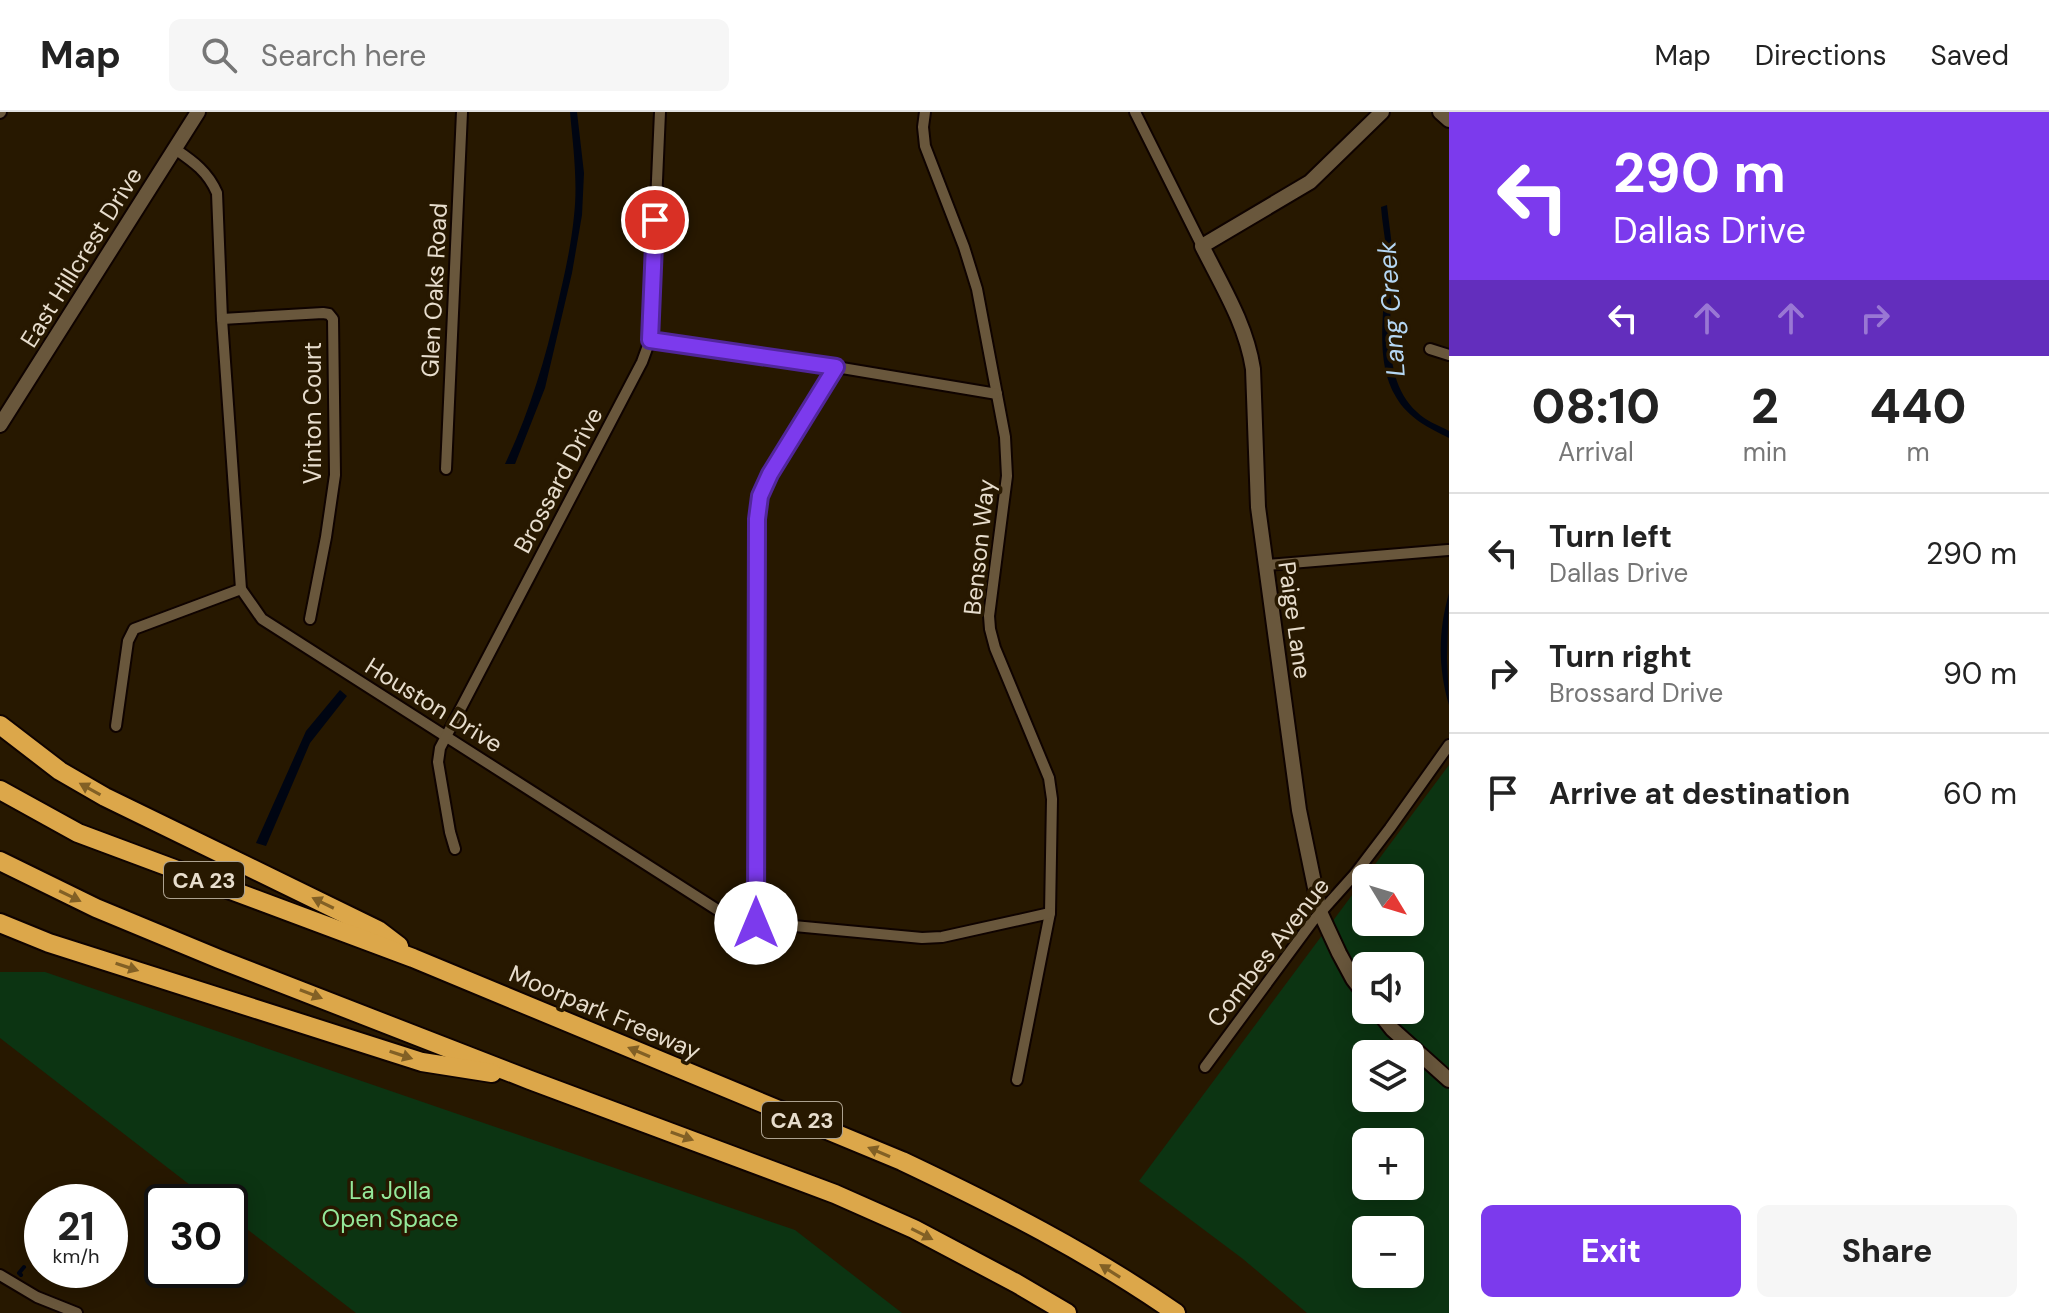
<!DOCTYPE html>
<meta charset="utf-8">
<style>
body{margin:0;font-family:"DM Sans",sans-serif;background:#f6f6f6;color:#222;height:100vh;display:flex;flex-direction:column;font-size:30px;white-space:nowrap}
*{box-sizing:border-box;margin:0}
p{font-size:26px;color:#767676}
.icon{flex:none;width:44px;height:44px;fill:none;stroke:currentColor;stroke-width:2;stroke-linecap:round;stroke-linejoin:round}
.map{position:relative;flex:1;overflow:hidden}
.drawer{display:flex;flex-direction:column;background:#fff;width:600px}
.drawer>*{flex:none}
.banner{background:#7c3aed;color:#fff;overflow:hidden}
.needle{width:52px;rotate:128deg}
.fabs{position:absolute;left:1352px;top:752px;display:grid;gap:16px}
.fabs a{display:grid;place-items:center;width:72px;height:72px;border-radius:12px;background:#fff;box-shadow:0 4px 20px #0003;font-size:40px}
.speed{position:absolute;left:24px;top:1072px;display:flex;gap:16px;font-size:40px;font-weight:700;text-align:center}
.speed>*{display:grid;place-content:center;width:104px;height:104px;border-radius:50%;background:#fff;box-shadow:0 4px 20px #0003;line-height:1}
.speed small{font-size:20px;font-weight:400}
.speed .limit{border:4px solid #111;border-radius:12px;background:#fff;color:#111}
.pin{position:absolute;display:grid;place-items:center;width:68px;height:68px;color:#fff;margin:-34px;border:4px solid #fff;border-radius:50%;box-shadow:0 2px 8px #0007}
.me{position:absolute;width:88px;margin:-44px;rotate:0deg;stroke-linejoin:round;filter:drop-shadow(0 0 6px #0008)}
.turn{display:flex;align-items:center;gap:28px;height:168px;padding:0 32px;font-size:36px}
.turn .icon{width:104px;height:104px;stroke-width:2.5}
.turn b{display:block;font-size:56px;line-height:68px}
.lanes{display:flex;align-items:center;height:76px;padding:0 32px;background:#0003;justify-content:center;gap:40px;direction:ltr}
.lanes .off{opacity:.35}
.eta{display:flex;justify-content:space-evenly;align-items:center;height:136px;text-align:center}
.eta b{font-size:48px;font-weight:800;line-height:56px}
.cta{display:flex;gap:16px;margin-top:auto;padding:16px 32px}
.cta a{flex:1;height:92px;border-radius:12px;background:#7c3aed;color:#fff;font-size:32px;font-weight:800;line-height:92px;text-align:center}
.cta a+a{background:#f6f6f6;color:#222}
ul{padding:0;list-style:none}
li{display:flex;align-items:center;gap:24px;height:120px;padding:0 32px;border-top:2px solid #e0e0e0}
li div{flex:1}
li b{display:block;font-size:30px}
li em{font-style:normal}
header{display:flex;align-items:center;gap:48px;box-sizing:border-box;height:112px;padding:0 40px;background:#fff;border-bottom:2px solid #e0e0e0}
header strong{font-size:38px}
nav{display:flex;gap:44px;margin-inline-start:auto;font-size:28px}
.search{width:560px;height:72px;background:#f6f6f6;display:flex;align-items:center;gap:20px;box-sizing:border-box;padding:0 28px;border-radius:12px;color:#767676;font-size:30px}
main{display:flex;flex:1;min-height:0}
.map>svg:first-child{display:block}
</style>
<header>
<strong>Map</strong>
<div class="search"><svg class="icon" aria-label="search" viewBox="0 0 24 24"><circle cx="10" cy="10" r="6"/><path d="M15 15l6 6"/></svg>Search here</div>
<nav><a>Map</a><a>Directions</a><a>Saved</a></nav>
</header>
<main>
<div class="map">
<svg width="1449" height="1201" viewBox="0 0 1449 1201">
<rect width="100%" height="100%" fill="#271800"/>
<g fill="#0c3412" fill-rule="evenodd">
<path d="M 1449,653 L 1449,1201 L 1307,1201 L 1243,1147 L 1139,1069 ZM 1366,766 L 1410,766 L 1410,810 L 1366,810 ZM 1366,854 L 1410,854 L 1410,898 L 1366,898 ZM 1366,942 L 1410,942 L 1410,986 L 1366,986 ZM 1366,1030 L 1410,1030 L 1410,1074 L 1366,1074 ZM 1366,1118 L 1410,1118 L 1410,1162 L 1366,1162 Z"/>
<polygon points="0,860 45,860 795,1118 902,1201 356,1201 230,1104 230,1090 212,1090 0,926"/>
</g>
<g fill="#000512">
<path d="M 570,0 L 577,0 L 584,61 L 582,103 L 572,161 L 545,276 L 515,352 L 505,352 C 529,301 545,249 557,195 C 564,165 571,135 574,104 C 578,69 573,34 570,0 Z"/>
<path d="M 1387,93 C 1389,113 1393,134 1393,154 C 1392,200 1379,266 1417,300 C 1426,309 1438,313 1449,319 L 1449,326 C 1429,316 1408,306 1396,285 C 1371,244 1388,184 1386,138 C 1385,124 1382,110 1381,95 Z"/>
<path d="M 1449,481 L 1447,546 L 1449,593 C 1438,555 1438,520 1449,481 Z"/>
<polygon points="340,578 347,584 310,631 266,734 256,731 306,619"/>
</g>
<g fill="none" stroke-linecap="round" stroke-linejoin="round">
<polyline stroke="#000512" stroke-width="4" points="21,1163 19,1161 24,1155"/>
<defs>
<g id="street">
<polyline points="925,0 923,15 925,34 964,135 977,177 1005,325 1007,364 989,504 990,517 995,536 1049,666 1052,687 1050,801 1017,968"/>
<polyline points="1135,0 1202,134"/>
<polyline points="0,1 1,0"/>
<path d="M 175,37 C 194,50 208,60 217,81 L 222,207 L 241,477 L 262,507 L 727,804 L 741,809 L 922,826 L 942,825 L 1050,801"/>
<polyline points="222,207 323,201 329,202 333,207 335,363 326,425 310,507"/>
<polyline points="650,228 836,255 997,282"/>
<polyline points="1430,237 1449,243"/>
<polyline points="446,357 462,0"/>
<polyline points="1266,453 1448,438"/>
<polyline points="116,614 128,529 134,517 241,477"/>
<polyline points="455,737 450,720 438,650 440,636 642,250 650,228 660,0"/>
<polyline points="756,811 757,407 760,384 770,362 836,255"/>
<polyline points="1205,955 1312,810 1355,762 1390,716 1449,633"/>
<polyline points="0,1163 37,1185 77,1201"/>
</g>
<g id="secondary">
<polyline points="1440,0 1449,8"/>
<polyline points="0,313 198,0"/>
<path d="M 1366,884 L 1353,867 L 1339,841 L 1320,800 L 1299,698 L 1258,395 L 1253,257 C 1246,212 1222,174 1202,134 L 1310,70 L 1382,0"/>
<polyline points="1377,898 1392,917 1449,968"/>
</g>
<g id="highway">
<polyline points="0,613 60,659 105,685 378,818 399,834"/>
<path d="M 0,678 L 78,721 L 413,846 L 902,1049 C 997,1094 1090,1141 1176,1201"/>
<polyline points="0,749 96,796 219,847 530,968 835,1082 914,1117 1016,1171 1067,1201"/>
<polyline points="0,811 49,831 422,950 492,961"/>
</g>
</defs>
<use href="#street" stroke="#0f0300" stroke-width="14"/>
<use href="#secondary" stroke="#0f0300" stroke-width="18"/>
<use href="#highway" stroke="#0f0300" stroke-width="22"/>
<use href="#street" stroke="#69573c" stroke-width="10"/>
<use href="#secondary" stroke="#69573c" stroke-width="14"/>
<use href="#highway" stroke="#dca74a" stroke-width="18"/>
</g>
<defs><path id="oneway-solid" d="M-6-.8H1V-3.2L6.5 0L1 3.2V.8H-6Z" transform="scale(2)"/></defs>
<g fill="#826025">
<use href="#oneway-solid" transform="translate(90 677) rotate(-151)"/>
<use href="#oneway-solid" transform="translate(70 784) rotate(26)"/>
<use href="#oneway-solid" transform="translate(323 791) rotate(-154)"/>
<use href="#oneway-solid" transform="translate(127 855) rotate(18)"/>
<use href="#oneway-solid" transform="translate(311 882) rotate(21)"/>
<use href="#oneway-solid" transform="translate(639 940) rotate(-157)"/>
<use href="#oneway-solid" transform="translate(401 943) rotate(18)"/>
<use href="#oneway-solid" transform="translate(682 1024) rotate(20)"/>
<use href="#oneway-solid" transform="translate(879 1040) rotate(-157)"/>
<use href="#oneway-solid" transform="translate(922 1122) rotate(27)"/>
<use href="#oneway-solid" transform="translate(1110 1159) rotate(-148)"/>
</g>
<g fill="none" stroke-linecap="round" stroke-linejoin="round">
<defs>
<polyline id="route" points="655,108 650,228 836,255 770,362 760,384 757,407 756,811"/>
</defs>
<use href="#route" stroke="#51269a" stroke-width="20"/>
<use href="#route" stroke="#7c3aed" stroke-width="14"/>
</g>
<g text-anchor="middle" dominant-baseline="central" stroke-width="7" stroke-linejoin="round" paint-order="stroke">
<g fill="#271800" stroke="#ada290" stroke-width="2">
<rect x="164" y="750" width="80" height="36" rx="6"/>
<rect x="762" y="990" width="80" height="36" rx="6"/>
</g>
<g font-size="22" font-weight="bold" fill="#e7ddcd">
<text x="204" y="768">CA 23</text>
<text x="802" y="1008">CA 23</text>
</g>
<g font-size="24" fill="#e7ddcd" stroke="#271800">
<text transform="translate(81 145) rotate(-58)">East Hillcrest Drive</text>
<text transform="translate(434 178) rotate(-87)">Glen Oaks Road</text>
<text transform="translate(312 301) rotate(-90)">Vinton Court</text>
<text transform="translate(558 368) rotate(-62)">Brossard Drive</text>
<text transform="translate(979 435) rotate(-84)">Benson Way</text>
<text transform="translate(1295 508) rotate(82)">Paige Lane</text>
<text transform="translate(434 593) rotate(32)">Houston Drive</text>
<text transform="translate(1268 840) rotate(-52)">Combes Avenue</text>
<text transform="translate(605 900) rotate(23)">Moorpark Freeway</text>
</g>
<g font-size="24" fill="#94e89a" stroke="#271800">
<text x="390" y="1078">La Jolla<tspan x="390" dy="28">Open Space</tspan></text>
</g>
<g font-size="26" font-style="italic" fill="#b5d7f4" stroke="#271800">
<text transform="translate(1391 197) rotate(-94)">Lang Creek</text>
</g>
</g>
</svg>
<div class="fabs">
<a><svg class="needle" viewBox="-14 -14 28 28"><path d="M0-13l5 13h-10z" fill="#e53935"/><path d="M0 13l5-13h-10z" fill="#767676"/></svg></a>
<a><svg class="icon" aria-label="sound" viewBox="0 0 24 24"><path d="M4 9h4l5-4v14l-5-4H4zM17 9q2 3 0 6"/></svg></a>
<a><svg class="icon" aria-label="layers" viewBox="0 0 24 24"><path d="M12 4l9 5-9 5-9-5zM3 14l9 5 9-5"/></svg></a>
<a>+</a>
<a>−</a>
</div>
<div class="speed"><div>21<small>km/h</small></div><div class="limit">30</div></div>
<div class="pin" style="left:655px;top:108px;background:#d93025"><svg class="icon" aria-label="arrive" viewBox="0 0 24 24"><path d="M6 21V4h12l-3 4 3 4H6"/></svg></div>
<svg class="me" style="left:756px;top:811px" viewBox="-20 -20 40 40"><circle r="19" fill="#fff"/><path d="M0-13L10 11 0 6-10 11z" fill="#7c3aed"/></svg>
</div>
<section class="drawer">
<div class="banner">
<div class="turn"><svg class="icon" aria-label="left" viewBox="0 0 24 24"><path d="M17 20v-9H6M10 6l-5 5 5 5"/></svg><div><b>290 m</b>Dallas Drive</div></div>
<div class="lanes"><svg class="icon" aria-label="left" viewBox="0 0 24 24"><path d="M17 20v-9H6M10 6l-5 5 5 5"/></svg><svg class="icon off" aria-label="ahead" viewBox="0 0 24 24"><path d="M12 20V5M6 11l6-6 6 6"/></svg><svg class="icon off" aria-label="ahead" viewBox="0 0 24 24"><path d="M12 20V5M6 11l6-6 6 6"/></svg><svg class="icon off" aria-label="right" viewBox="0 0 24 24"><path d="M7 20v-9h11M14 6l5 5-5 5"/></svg></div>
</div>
<div class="eta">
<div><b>08:10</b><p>Arrival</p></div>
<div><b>2</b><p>min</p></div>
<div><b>440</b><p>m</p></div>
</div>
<ul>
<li><svg class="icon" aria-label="left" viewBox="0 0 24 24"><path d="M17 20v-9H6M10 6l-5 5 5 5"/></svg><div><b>Turn left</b><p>Dallas Drive</p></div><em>290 m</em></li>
<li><svg class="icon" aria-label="right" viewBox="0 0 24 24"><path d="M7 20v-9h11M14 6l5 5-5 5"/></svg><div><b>Turn right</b><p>Brossard Drive</p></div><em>90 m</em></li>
<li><svg class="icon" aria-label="arrive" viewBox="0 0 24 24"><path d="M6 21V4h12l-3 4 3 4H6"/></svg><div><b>Arrive at destination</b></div><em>60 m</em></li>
</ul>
<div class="cta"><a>Exit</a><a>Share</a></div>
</section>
</main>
